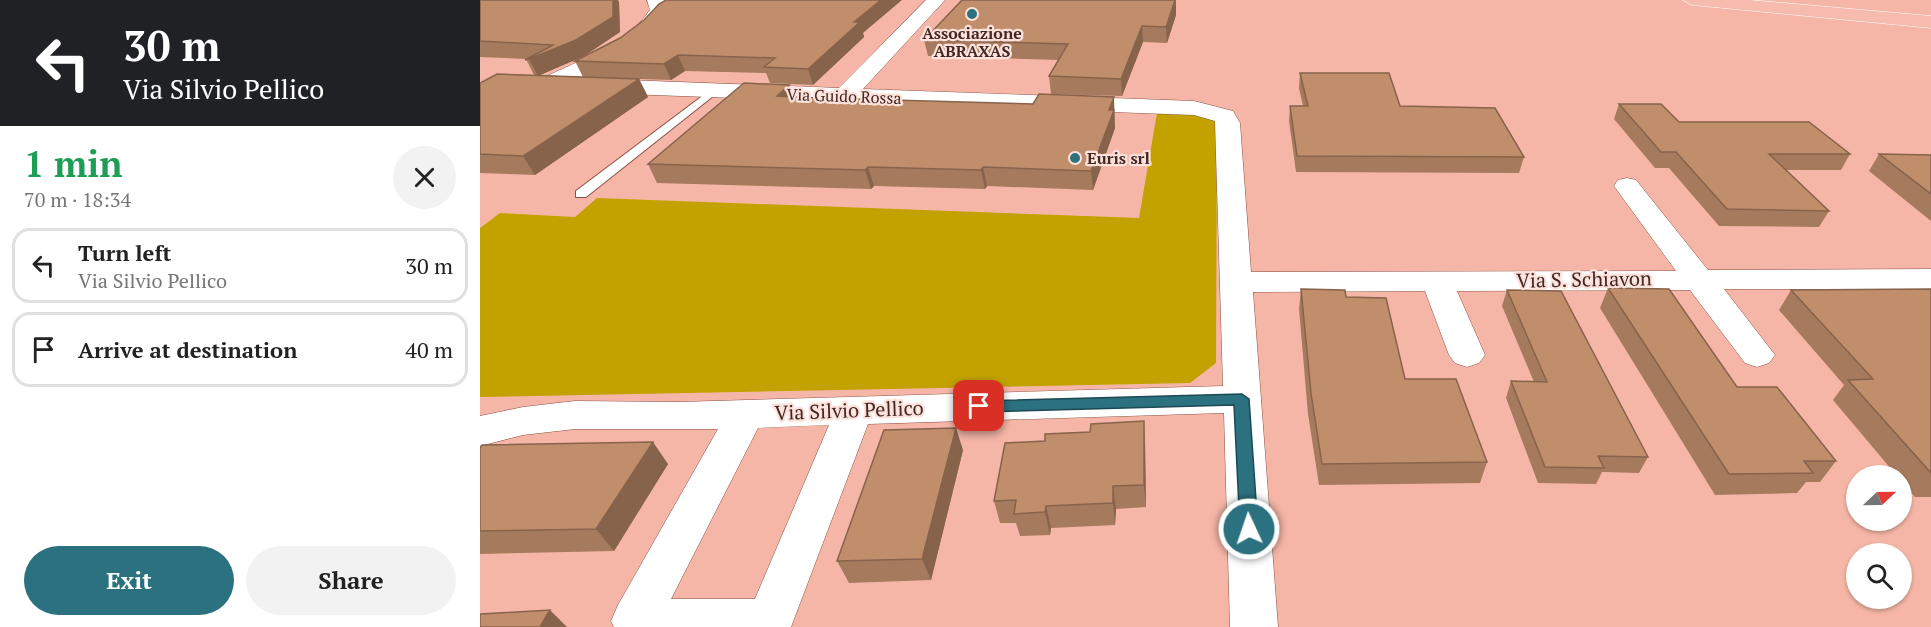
<!DOCTYPE html>
<meta charset="utf-8">
<style>
body{margin:0;font-family:"PT Serif",serif;background:#f2f2f2;color:#222;height:100vh;display:flex;flex-direction:column;font-size:22px;white-space:nowrap}
*{box-sizing:border-box;margin:0}
p{font-size:20px;color:#767676}
.icon{flex:none;width:33px;height:33px;fill:none;stroke:currentColor;stroke-width:2;stroke-linecap:round;stroke-linejoin:round}
.map{position:relative;flex:1;overflow:hidden}
.panel{display:flex;flex-direction:column;background:#fff;width:480px}
.panel>*{flex:none}
.hud{background:#202124;color:#fff;overflow:hidden}
.needle{width:39px;rotate:68deg}
.tools{position:absolute;left:1366px;top:465px;display:grid;gap:12px}
.tools a{display:grid;place-items:center;width:66px;height:66px;border-radius:50%;background:#fff;box-shadow:0 2px 4px #0004;font-size:30px}
.pin{position:absolute;display:grid;place-items:center;width:51px;height:51px;color:#fff;margin:-26px;border-radius:12px;box-shadow:0 3px 9px #0006}
.me{position:absolute;width:66px;margin:-33px;rotate:357deg;stroke-linejoin:round;filter:drop-shadow(0 0 4px #0008)}
.turn{display:flex;align-items:center;gap:21px;height:126px;padding:0 24px;font-size:27px}
.turn .icon{width:78px;height:78px;stroke-width:2.5}
.turn b{display:block;font-size:42px;line-height:51px}
.round{display:grid;place-items:center;flex:none;width:63px;height:63px;border-radius:32px;background:#f2f2f2}
.headline{display:flex;align-items:center;justify-content:space-between;height:102px;padding:0 24px}
h1{font-size:36px;font-weight:700;line-height:45px;color:#1e9e55}
.button{display:flex;gap:12px;margin-top:auto;padding:12px 24px}
.button a{flex:1;height:69px;border-radius:36px;background:#2b717f;color:#fff;font-size:24px;font-weight:700;line-height:69px;text-align:center}
.button a+a{background:#f2f2f2;color:#222}
ul{padding:0;list-style:none}
li{display:flex;align-items:center;gap:18px;height:75px;margin:0 12px 9px;padding:0 12px;border:3px solid #e0e0e0;border-radius:18px}
li div{flex:1}
li b{display:block;font-size:22px}
li em{font-style:normal}
main{display:flex;flex:1;min-height:0}
.map>svg:first-child{display:block}
</style>
<main>
<section class="panel">
<div class="hud">
<div class="turn"><svg class="icon" aria-label="left" viewBox="0 0 24 24"><path d="M17 20v-9H6M10 6l-5 5 5 5"/></svg><div><b>30 m</b>Via Silvio Pellico</div></div>
</div>
<div class="headline"><div><h1>1 min</h1><p>70 m · 18:34</p></div><a class="round"><svg class="icon" aria-label="close" viewBox="0 0 24 24"><path d="M6 6l12 12M18 6L6 18"/></svg></a></div>
<ul>
<li><svg class="icon" aria-label="left" viewBox="0 0 24 24"><path d="M17 20v-9H6M10 6l-5 5 5 5"/></svg><div><b>Turn left</b><p>Via Silvio Pellico</p></div><em>30 m</em></li>
<li><svg class="icon" aria-label="arrive" viewBox="0 0 24 24"><path d="M6 21V4h12l-3 4 3 4H6"/></svg><div><b>Arrive at destination</b></div><em>40 m</em></li>
</ul>
<div class="button"><a>Exit</a><a>Share</a></div>
</section>
<div class="map">
<svg width="1451" height="627" viewBox="0 0 1451 627">
<rect width="100%" height="100%" fill="#f6b6a7"/>
<polygon fill="#c3a200" points="677,113 722,114 737,120 736,363 710,383 0,397 0,228 20,213 95,217 117,198 659,218"/>
<g fill="none" stroke-linecap="round" stroke-linejoin="round">
<defs>
<polygon id="lane" points="233,88 239,91 237,93 106,197 96,197 96,191"/>
<g id="street">
<path d="M 167,0 L 185,0 L 188,10 C 182,20 176,28 168,36 C 151,50 82,94 61,89 L 58,84 L 61,79 C 97,61 147,45 170,10 Z"/>
<path d="M 446,0 L 465,0 L 383,89 L 714,101 L 753,111 L 760,123 L 771,272 L 1196,271 L 1134,186 L 1138,180 L 1147,178 L 1156,180 L 1228,270 L 1451,269 L 1451,289 L 1244,289 L 1295,355 L 1289,363 L 1277,367 L 1265,363 L 1210,290 L 977,291 L 1005,355 L 999,363 L 987,367 L 975,363 L 969,355 L 945,291 L 773,292 L 798,627 L 750,627 L 744,413 L 388,424 L 311,627 L 134,627 L 131,621 L 138,605 L 238,429 L 95,429 L 43,435 L 0,446 L 0,416 L 43,407 L 95,401 L 199,402 L 743,386 L 735,121 L 714,115 L 119,93 L 111,91 L 108,86 L 111,81 L 119,79 L 359,88 ZM 349,425 L 275,599 L 191,599 L 278,428 Z"/>
</g>
<polygon id="highway" points="1203,0 1270,0 1451,16 1451,28 1212,5"/>
</defs>
<use href="#lane" stroke="#895144" stroke-width="2"/>
<use href="#street" stroke="#895144" stroke-width="1"/>
<use href="#highway" stroke="#fff" stroke-width="1"/>
<use href="#lane" fill="#fff" fill-rule="evenodd"/>
<use href="#street" fill="#fff" fill-rule="evenodd"/>
<use href="#highway" fill="#f6bbac" fill-rule="evenodd"/>
</g>
<g fill="#a67a5d" fill-rule="evenodd">
<path d="M 0,0 L 139,2 L 140,32 L 106,55 L 383,33 L 384,37 L 333,85 L 290,83 L 286,73 L 205,71 L 191,80 L 159,79 L 168,97 L 55,175 L 0,173 L 0,83 L 54,75 L 46,59 L 0,57 ZM 102,57 L 95,61 L 103,77 L 60,75 Z"/>
<polygon points="696,0 696,15 687,43 663,42 642,96 571,94 569,76 578,60 448,56 444,40"/>
<polygon points="820,73 920,106 1044,157 1039,173 816,172 809,121 810,106 823,106 819,88"/>
<polygon points="313,97 635,114 634,117 635,128 613,190 507,186 505,189 394,186 391,189 177,183 168,164"/>
<polygon points="1139,104 1199,122 1370,154 1361,170 1306,170 1349,211 1339,227 1239,226 1189,168 1175,168 1134,119"/>
<polygon points="1399,154 1451,155 1451,221 1389,171"/>
<polygon points="1128,288 1257,387 1356,461 1340,482 1326,482 1317,493 1235,495 1120,308"/>
<polygon points="821,289 866,297 925,379 1007,462 1000,483 839,485 828,414 819,309"/>
<polygon points="1451,289 1451,497 1435,497 1422,481 1422,476 1417,476 1353,400 1364,385 1299,310 1311,290"/>
<polygon points="1027,290 1168,457 1159,473 1122,472 1116,484 1058,483 1026,398 1031,381 1054,382 1022,306"/>
<polygon points="665,444 666,507 636,509 635,525 571,528 570,535 540,536 536,523 520,523 514,501"/>
<polygon points="0,448 188,464 134,551 0,554"/>
<polygon points="483,450 451,580 369,583 357,561"/>
</g>
<g fill="#87634c">
<polygon points="133,0 138,0 139,2 140,32 104,56 58,76 49,59 133,17"/>
<polygon points="401,0 422,0 383,33 384,37 333,85 328,69 374,22"/>
<polygon points="696,0 696,15 687,43 686,27"/>
<polygon points="662,26 663,42 642,96 641,79"/>
<polygon points="198,55 205,71 191,80 184,64"/>
<polygon points="159,79 168,97 55,175 43,156"/>
<polygon points="309,85 315,102 297,96"/>
<polygon points="634,97 635,128 613,190 611,171 629,110"/>
<polygon points="388,167 394,186 391,189 385,170"/>
<polygon points="503,167 507,186 505,189 501,170"/>
<polygon points="664,421 665,444 666,507 664,485"/>
<polygon points="476,428 483,450 451,580 442,559"/>
<polygon points="173,442 188,464 134,551 116,529"/>
<polygon points="633,486 636,509 635,525 633,503"/>
<polygon points="566,506 571,528 570,535 565,512"/>
<polygon points="70,610 87,627 60,627"/>
</g>
<g fill="#c18e6c" stroke="#87634c" stroke-width="1.5">
<polygon points="0,0 133,0 133,17 96,40 49,59 45,60 73,45 0,41"/>
<polygon points="186,0 401,0 374,22 380,22 328,69 284,67 295,58 198,55 184,64 95,61 140,38 164,20 179,4"/>
<polygon points="482,0 695,0 686,27 662,26 641,79 569,76 588,44 444,40"/>
<polygon points="820,73 909,73 920,106 1015,108 1044,157 817,156 810,106 828,106"/>
<polygon points="17,74 159,79 43,156 0,154 0,83"/>
<polygon points="264,83 309,85 297,96 340,98 553,104 559,94 634,97 629,110 634,110 611,171 503,167 501,170 388,167 385,170 168,164"/>
<polygon points="1139,104 1181,104 1199,122 1329,122 1370,154 1289,154 1349,211 1247,209 1196,152 1181,152"/>
<polygon points="1399,154 1451,155 1451,194"/>
<polygon points="1128,288 1189,289 1257,387 1297,387 1356,461 1324,461 1333,473 1249,474"/>
<polygon points="821,289 865,290 866,297 906,298 925,379 976,379 1007,462 842,464 831,393"/>
<polygon points="1451,289 1451,473 1368,380 1393,379 1311,290"/>
<polygon points="1027,290 1081,291 1168,457 1118,456 1124,468 1065,467 1031,381 1067,382"/>
<polygon points="664,421 664,485 633,486 633,503 566,506 565,512 534,514 536,500 514,501 525,443 565,441 565,434 610,432 611,424"/>
<polygon points="476,428 442,559 357,561 404,430"/>
<polygon points="173,442 116,529 0,531 0,448 2,445"/>
<polygon points="70,610 60,627 0,627 0,614"/>
</g>
<polygon fill="#2b717f" stroke="#1c4953" stroke-width="1.5" points="762,394 769,399 778,529 775,534 769,536 763,534 760,529 754,405 499,412 491,406 499,401"/>
<g fill="#2b717f" stroke="#fde2db" stroke-width="2">
<circle cx="492" cy="14" r="6"/>
<circle cx="595" cy="158" r="6"/>
</g>
<g text-anchor="middle" dominant-baseline="central" stroke-width="4.5" stroke-linejoin="round" paint-order="stroke">
<g font-size="16" font-weight="bold" fill="#412822" stroke="#fde2db">
<text x="492" y="33">Associazione<tspan x="492" dy="18">ABRAXAS</tspan></text>
<text x="607" y="158" text-anchor="start">Euris srl</text>
</g>
<g font-size="16" fill="#412822" stroke="#fde2db">
<text transform="translate(364 96) rotate(2)">Via Guido Rossa</text>
</g>
<g font-size="20" fill="#412822" stroke="#fde2db">
<text transform="translate(1104 279) rotate(-1)">Via S. Schiavon</text>
<text transform="translate(369 410) rotate(-2)">Via Silvio Pellico</text>
</g>
</g>
</svg>
<div class="tools">
<a><svg class="needle" viewBox="-14 -14 28 28"><path d="M0-13l5 13h-10z" fill="#e53935"/><path d="M0 13l5-13h-10z" fill="#767676"/></svg></a>
<a><svg class="icon" aria-label="search" viewBox="0 0 24 24"><circle cx="10" cy="10" r="6"/><path d="M15 15l6 6"/></svg></a>
</div>
<div class="pin" style="left:499px;top:406px;background:#d93025"><svg class="icon" aria-label="arrive" viewBox="0 0 24 24"><path d="M6 21V4h12l-3 4 3 4H6"/></svg></div>
<svg class="me" style="left:769px;top:529px" viewBox="-20 -20 40 40"><circle r="17" fill="#2b717f" stroke="#fff" stroke-width="3"/><path d="M0-11L8 9 0 5-8 9z" fill="#fff"/></svg>
</div>
</main>
